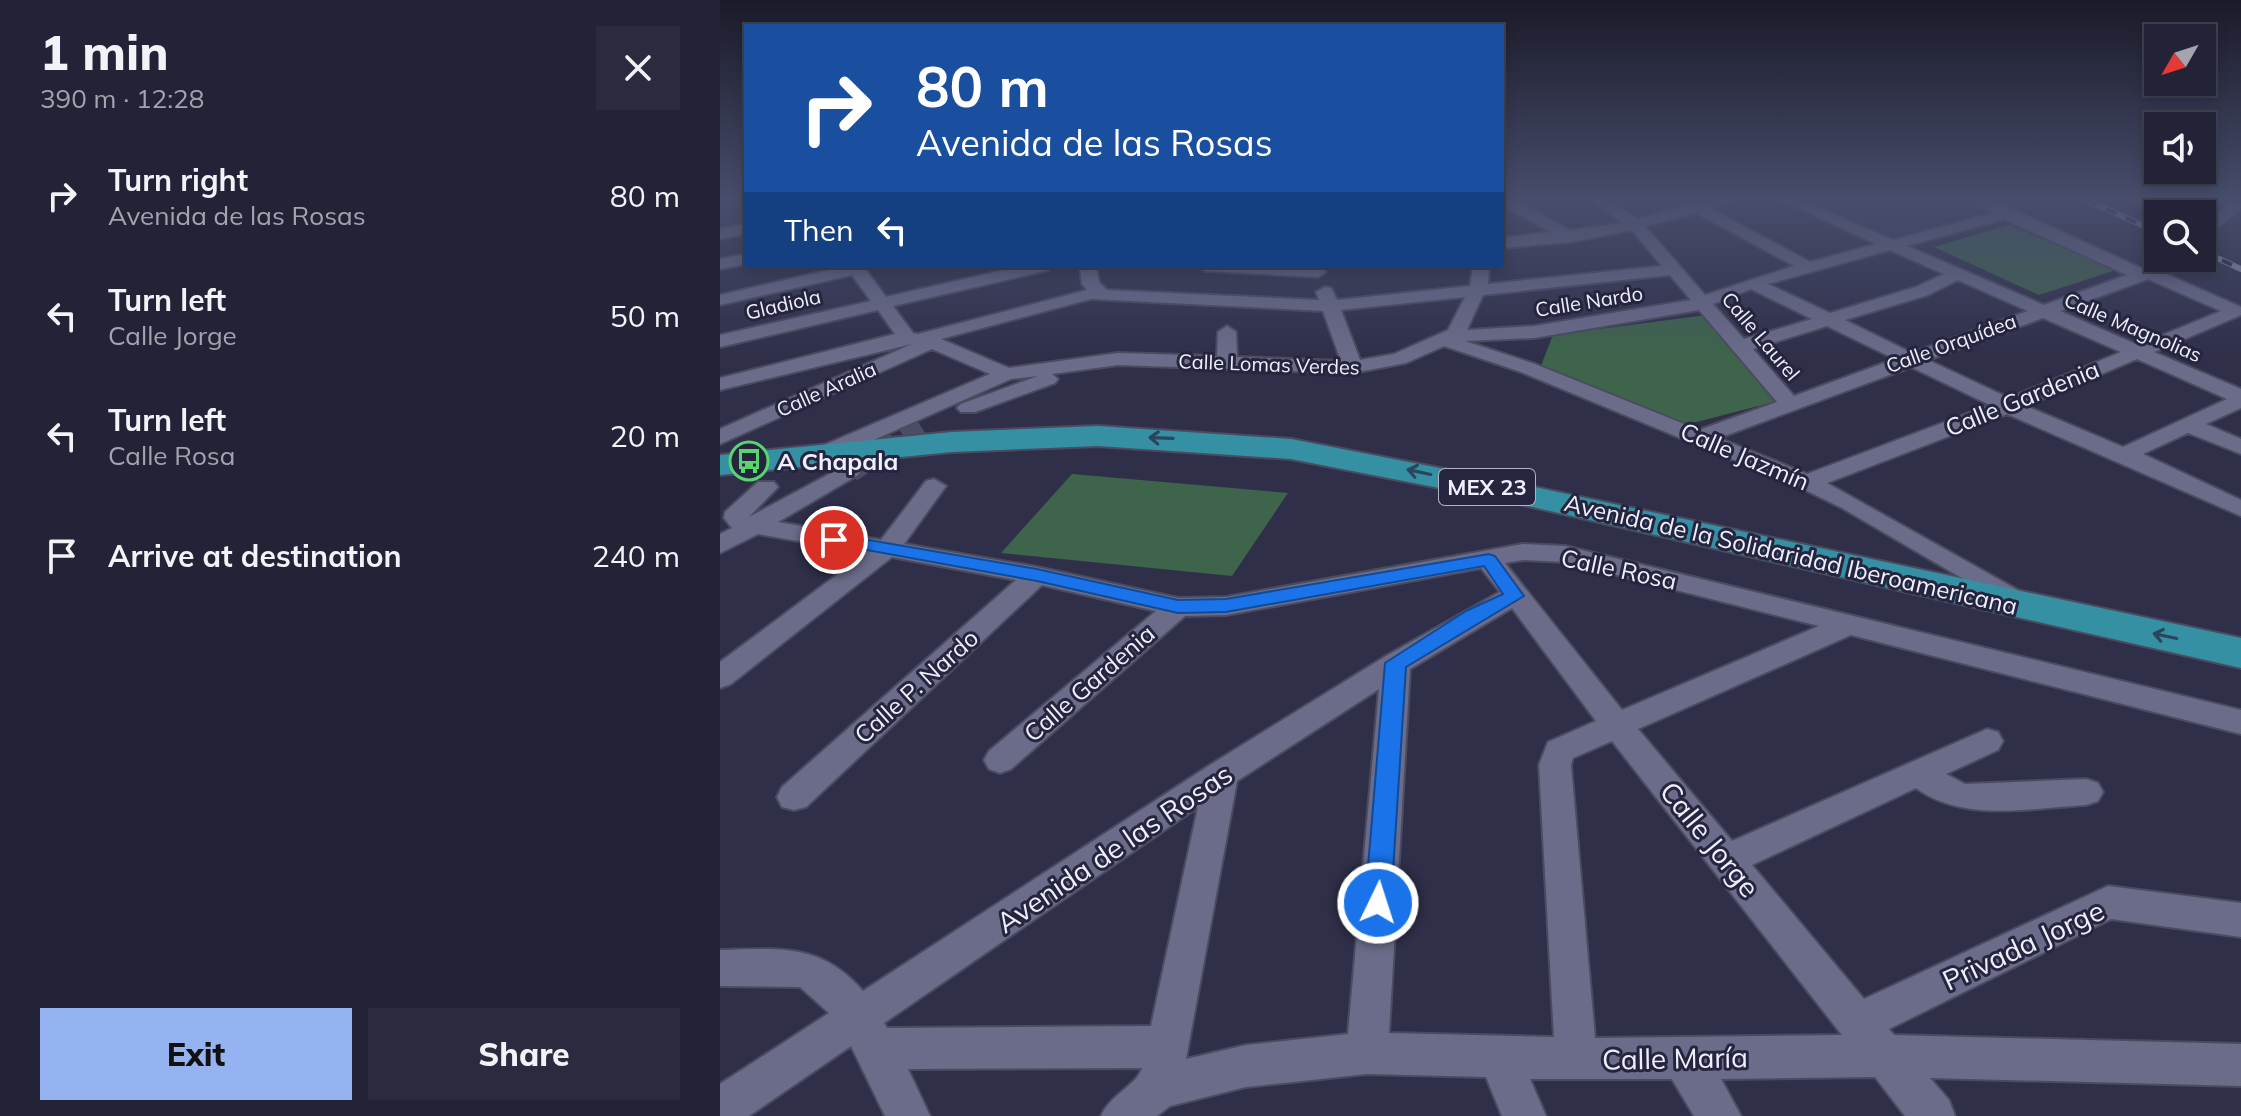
<!DOCTYPE html>
<meta charset="utf-8">
<style>
body{margin:0;font-family:Mulish,sans-serif;background:#2b2b40;color:#f1f3f6;height:100vh;display:flex;flex-direction:column;font-size:30px;white-space:nowrap}
*{box-sizing:border-box;margin:0}
p{font-size:26px;color:#a3a4ae}
.icon{flex:none;width:44px;height:44px;fill:none;stroke:currentColor;stroke-width:2;stroke-linecap:round;stroke-linejoin:round}
.map{position:relative;flex:1;overflow:hidden}
.side{display:flex;flex-direction:column;background:#232338;width:720px}
.side>*{flex:none}
.banner{position:absolute;left:24px;top:24px;width:760px;height:244px;border-radius:0px;box-shadow:0 4px 12px #0003,0 0 0 2px #404053;background:#1a4fa0;color:#fff;overflow:hidden}
.needle{width:52px;rotate:231deg}
.controls{position:absolute;left:1424px;top:24px;display:grid;gap:16px}
.controls a{display:grid;place-items:center;width:72px;height:72px;border-radius:0px;background:#232338;box-shadow:0 4px 12px #0003,0 0 0 2px #404053;font-size:40px}
.pin{position:absolute;display:grid;place-items:center;width:68px;height:68px;color:#fff;margin:-34px;border:4px solid #fff;border-radius:50%;box-shadow:0 2px 8px #0007}
.me{position:absolute;width:88px;margin:-44px;rotate:4deg;stroke-linejoin:round;filter:drop-shadow(0 0 6px #0008)}
.turn{display:flex;align-items:center;gap:28px;height:168px;padding:0 40px;font-size:36px}
.turn .icon{width:104px;height:104px;stroke-width:2.5}
.turn b{display:block;font-size:56px;line-height:68px}
.then{display:flex;align-items:center;height:76px;padding:0 40px;background:#0003;gap:16px;font-size:30px}
.round{display:grid;place-items:center;flex:none;width:84px;height:84px;border-radius:0px;background:#2b2b40}
.summary{display:flex;align-items:center;justify-content:space-between;height:136px;padding:0 40px}
h1{font-size:48px;font-weight:800;line-height:60px}
.button{display:flex;gap:16px;margin-top:auto;padding:16px 40px}
.button a{flex:1;height:92px;border-radius:0px;background:#95b2f1;color:#111;font-size:32px;font-weight:800;line-height:92px;text-align:center}
.button a+a{background:#2b2b40;color:#f1f3f6}
ul{padding:0;list-style:none}
li{display:flex;align-items:center;gap:24px;height:120px;padding:0 40px}
li div{flex:1}
li b{display:block;font-size:30px}
li em{font-style:normal}
main{display:flex;flex:1;min-height:0}
.map>svg:first-child{display:block}
</style>
<main>
<section class="side">
<div class="summary"><div><h1>1 min</h1><p>390 m · 12:28</p></div><a class="round"><svg class="icon" aria-label="close" viewBox="0 0 24 24"><path d="M6 6l12 12M18 6L6 18"/></svg></a></div>
<ul>
<li><svg class="icon" aria-label="right" viewBox="0 0 24 24"><path d="M7 20v-9h11M14 6l5 5-5 5"/></svg><div><b>Turn right</b><p>Avenida de las Rosas</p></div><em>80 m</em></li>
<li><svg class="icon" aria-label="left" viewBox="0 0 24 24"><path d="M17 20v-9H6M10 6l-5 5 5 5"/></svg><div><b>Turn left</b><p>Calle Jorge</p></div><em>50 m</em></li>
<li><svg class="icon" aria-label="left" viewBox="0 0 24 24"><path d="M17 20v-9H6M10 6l-5 5 5 5"/></svg><div><b>Turn left</b><p>Calle Rosa</p></div><em>20 m</em></li>
<li><svg class="icon" aria-label="arrive" viewBox="0 0 24 24"><path d="M6 21V4h12l-3 4 3 4H6"/></svg><div><b>Arrive at destination</b></div><em>240 m</em></li>
</ul>
<div class="button"><a>Exit</a><a>Share</a></div>
</section>
<div class="map">
<svg width="1521" height="1116" viewBox="0 0 1521 1116">
<rect width="100%" height="100%" fill="#2f2f4a"/>
<polygon fill="#373758" points="1083,200 1174,200 1220,228 1175,241"/>
<g fill="#3e644c">
<polygon points="1289,225 1396,270 1319,295 1214,247"/>
<polygon points="987,315 1058,401 965,425 820,368 833,335"/>
<polygon points="352,474 568,493 512,576 281,553"/>
</g>
<g fill="none" stroke-linecap="round" stroke-linejoin="round">
<polyline stroke="#4c4c65" stroke-width="20" stroke-dasharray="20 10" stroke-linecap="butt" points="158,452 203,424"/>
<polyline stroke="#4c4c65" stroke-width="25" stroke-dasharray="25 13" stroke-linecap="butt" points="130,470 161,450"/>
<defs>
<g id="minor">
<path d="M 782,200 L 794,200 L 850,230 L 903,223 L 871,200 L 888,200 L 918,219 L 977,203 L 1015,200 L 991,209 L 1090,262 L 1156,244 L 1061,200 L 1080,200 L 1173,240 L 1273,213 L 1255,200 L 1272,200 L 1423,269 L 1490,255 L 1490,261 L 1446,274 L 1521,307 L 1521,315 L 1434,352 L 1521,389 L 1521,408 L 1486,424 L 1521,439 L 1521,454 L 1468,433 L 1423,454 L 1521,500 L 1521,516 L 1287,414 L 1107,483 L 1303,593 L 1307,599 L 1303,605 L 1293,608 L 1122,508 L 1079,487 L 801,372 L 724,346 L 686,363 L 633,373 L 398,365 L 332,374 L 338,379 L 335,383 L 255,412 L 241,412 L 237,408 L 241,404 L 318,376 L 291,379 L 113,458 L 97,458 L 94,453 L 97,448 L 270,374 L 212,349 L 0,444 L 0,429 L 192,344 L 0,390 L 0,378 L 175,334 L 158,310 L 0,347 L 0,335 L 151,301 L 132,275 L 0,305 L 0,295 L 126,266 L 143,266 L 166,297 L 301,266 L 331,266 L 329,270 L 173,306 L 193,333 L 198,334 L 367,290 L 362,284 L 360,266 L 376,266 L 379,282 L 387,290 L 599,300 L 596,292 L 605,287 L 611,288 L 617,300 L 750,286 L 753,266 L 769,266 L 768,284 L 942,266 L 912,230 L 851,242 L 782,248 L 782,238 L 831,232 L 782,205 ZM 977,213 L 1074,266 L 985,295 L 925,226 ZM 1284,219 L 1407,275 L 1324,305 L 1187,246 ZM 1170,250 L 1224,274 L 1196,287 L 1110,313 L 1048,284 ZM 950,275 L 971,300 L 814,326 L 747,330 L 763,295 ZM 1428,279 L 1501,311 L 1418,345 L 1340,311 ZM 1238,280 L 1308,311 L 1192,353 L 1125,320 L 1208,295 ZM 1031,289 L 1092,319 L 1024,339 L 993,304 ZM 745,297 L 728,330 L 674,354 L 640,360 L 621,310 ZM 371,299 L 603,311 L 621,361 L 517,357 L 516,332 L 507,326 L 498,332 L 497,356 L 398,353 L 289,368 L 221,339 ZM 979,310 L 1057,402 L 979,430 L 815,364 L 745,341 L 814,338 ZM 1323,318 L 1401,352 L 1289,398 L 1208,360 ZM 1107,326 L 1175,359 L 1074,396 L 1033,349 ZM 1417,359 L 1507,399 L 1403,447 L 1306,406 ZM 1191,367 L 1270,405 L 1087,474 L 999,438 Z"/>
<polygon points="1514,200 1521,200 1521,208 1498,227 1488,227 1488,221"/>
<polygon points="26,224 26,234 0,239 0,229"/>
<polygon points="26,254 26,264 0,269 0,259"/>
<path d="M 477,266 C 501,266 591,259 606,272 L 598,277 L 485,271 Z"/>
<path d="M 130,463 L 142,470 L 138,475 L 58,522 L 161,540 L 206,481 L 214,479 L 226,486 L 184,544 L 317,567 L 458,598 L 506,597 L 803,544 L 845,546 L 1521,710 L 1521,734 L 1131,635 L 918,729 L 1012,841 L 1267,729 L 1278,732 L 1283,741 L 1278,750 L 1226,774 L 1245,784 L 1366,779 L 1378,783 L 1383,792 L 1378,801 L 1366,805 C 1310,808 1244,823 1196,788 L 1032,865 L 1144,999 L 1388,886 L 1521,903 L 1521,937 L 1391,919 L 1169,1029 L 1174,1035 L 1521,1044 L 1521,1086 L 1210,1078 L 1229,1100 L 1235,1116 L 1185,1116 L 1155,1077 L 1001,1079 L 1021,1116 L 974,1116 L 952,1079 L 810,1079 L 826,1116 L 782,1116 L 766,1077 L 647,1074 L 526,1087 L 450,1106 L 437,1116 L 381,1116 C 390,1095 417,1085 422,1068 L 188,1069 L 210,1116 L 165,1116 L 131,1046 L 29,1116 L 0,1116 L 0,1084 L 109,1013 L 80,987 L 0,986 L 0,950 C 59,949 100,942 143,991 L 490,765 L 666,656 L 780,592 L 761,568 L 506,615 L 465,616 L 291,769 L 280,773 L 269,769 L 264,760 L 269,751 L 436,611 L 322,585 L 86,807 L 74,810 L 62,807 L 57,797 L 62,787 L 296,580 L 172,557 L 11,684 L 0,688 L 0,662 L 146,553 L 38,534 L 0,553 L 0,534 L 12,528 L 4,518 L 5,512 L 38,482 L 54,482 L 58,487 L 29,517 ZM 803,560 L 845,562 L 1099,626 L 902,710 L 785,563 ZM 792,608 L 876,721 L 828,742 L 819,765 L 834,1037 L 669,1033 L 690,669 ZM 659,689 L 628,1034 L 526,1045 L 466,1059 L 517,781 ZM 892,741 L 1122,1035 L 875,1038 L 851,765 L 853,758 ZM 478,807 L 431,1026 L 167,1028 L 164,1023 Z"/>
</g>
<polygon id="highway" points="378,426 571,439 786,481 1521,638 1521,668 786,501 571,459 378,446 232,452 0,475 0,455 232,432"/>
</defs>
<use href="#minor" stroke="#4b4b60" stroke-width="4"/>
<use href="#highway" stroke="#4b4b60" stroke-width="4"/>
<use href="#minor" fill="#6b6c8a" fill-rule="evenodd"/>
<use href="#highway" fill="#3490a2" fill-rule="evenodd"/>
<defs>
<g id="rail">
<polyline points="1366,200 1438,232"/>
<polyline points="1482,251 1521,269"/>
</g>
</defs>
<use href="#rail" stroke="#9595a9" stroke-width="6"/>
<use href="#rail" stroke="#26253f" stroke-width="4" stroke-dasharray="11" stroke-linecap="butt"/>
</g>
<defs><path id="oneway-shaft" d="M-6 0H5M1.5-3L5.5 0L1.5 3" fill="none" stroke-width="1.6" stroke-linecap="round" stroke-linejoin="round" transform="scale(2)"/></defs>
<g stroke="#2a455d">
<use href="#oneway-shaft" transform="translate(441 438) rotate(-178)"/>
<use href="#oneway-shaft" transform="translate(699 472) rotate(-168)"/>
<use href="#oneway-shaft" transform="translate(1445 636) rotate(-168)"/>
</g>
<linearGradient id="sky" x2="0" y2="1"><stop stop-color="#1a1a29"/><stop offset="0.56" stop-color="#474d6b"/><stop offset="1" stop-color="#474d6b" stop-opacity="0"/></linearGradient>
<rect width="1521" height="356" fill="url(#sky)"/>
<polygon fill="#1a73e8" stroke="#114b97" stroke-width="2" points="114,534 317,569 458,600 506,599 769,554 775,556 804,596 686,667 671,903 667,911 658,915 649,911 645,903 665,663 746,611 783,594 764,566 506,612 458,613 317,581 108,543 108,536"/>
<defs>
<symbol id="bus-ring" viewBox="-11 -11 22 22"><circle r="9.5" fill="#26253f" stroke="#59d56f" stroke-width="1.5"/><path d="M-5-6H5V4H4V6H2V4H-2V6H-4V4H-5ZM-3.5-4V0h7V-4ZM-3.5 1.2v1.5H-2V1.2ZM2 1.2v1.5H3.5V1.2Z" fill="#59d56f"/></symbol>
</defs>
<g fill-rule="evenodd">
<use href="#bus-ring" x="7" y="439" width="44" height="44"/>
</g>
<g text-anchor="middle" dominant-baseline="central" stroke-width="6" stroke-linejoin="round" paint-order="stroke">
<g font-size="20" fill="#eeeefc" stroke="#26253f">
<text transform="translate(869 301) rotate(-9)">Calle Nardo</text>
<text transform="translate(63 304) rotate(-13)">Gladiola</text>
<text transform="translate(1413 327) rotate(23)">Calle Magnolias</text>
<text transform="translate(1041 336) rotate(50)">Calle Laurel</text>
<text transform="translate(1231 343) rotate(-20)">Calle Orquídea</text>
<text transform="translate(549 364) rotate(2)">Calle Lomas Verdes</text>
<text transform="translate(106 389) rotate(-24)">Calle Aralia</text>
</g>
<rect fill="#26253f" stroke="#b2b2c3" stroke-width="2" x="719" y="469" width="96" height="36" rx="6"/>
<g font-size="22" font-weight="bold" fill="#eeeefc">
<text x="767" y="487">MEX 23</text>
</g>
<g font-size="24" fill="#eeeefc" stroke="#26253f">
<text transform="translate(1302 398) rotate(-22)">Calle Gardenia</text>
<text transform="translate(1025 456) rotate(23)">Calle Jazmín</text>
<text transform="translate(1071 554) rotate(13)">Avenida de la Solidaridad Iberoamericana</text>
<text transform="translate(899 569) rotate(12)">Calle Rosa</text>
<text transform="translate(369 683) rotate(-41)">Calle Gardenia</text>
<text transform="translate(196 686) rotate(-42)">Calle P. Nardo</text>
</g>
<g font-size="24" font-weight="bold" fill="#eeeefc" stroke="#26253f" text-anchor="start">
<text x="57" y="461">A Chapala</text>
</g>
<g font-size="28" fill="#eeeefc" stroke="#26253f">
<text transform="translate(990 839) rotate(51)">Calle Jorge</text>
<text transform="translate(394 848) rotate(-34)">Avenida de las Rosas</text>
<text transform="translate(1303 945) rotate(-25)">Privada Jorge</text>
<text transform="translate(955 1058) rotate(-1)">Calle María</text>
</g>
</g>
</svg>
<div class="controls">
<a><svg class="needle" viewBox="-14 -14 28 28"><path d="M0-13l5 13h-10z" fill="#e53935"/><path d="M0 13l5-13h-10z" fill="#a3a4ae"/></svg></a>
<a><svg class="icon" aria-label="sound" viewBox="0 0 24 24"><path d="M4 9h4l5-4v14l-5-4H4zM17 9q2 3 0 6"/></svg></a>
<a><svg class="icon" aria-label="search" viewBox="0 0 24 24"><circle cx="10" cy="10" r="6"/><path d="M15 15l6 6"/></svg></a>
</div>
<div class="pin" style="left:114px;top:540px;background:#d93025"><svg class="icon" aria-label="arrive" viewBox="0 0 24 24"><path d="M6 21V4h12l-3 4 3 4H6"/></svg></div>
<svg class="me" style="left:658px;top:903px" viewBox="-20 -20 40 40"><circle r="17" fill="#1a73e8" stroke="#fff" stroke-width="3"/><path d="M0-11L8 9 0 5-8 9z" fill="#fff"/></svg>
<div class="banner">
<div class="turn"><svg class="icon" aria-label="right" viewBox="0 0 24 24"><path d="M7 20v-9h11M14 6l5 5-5 5"/></svg><div><b>80 m</b>Avenida de las Rosas</div></div>
<div class="then">Then<svg class="icon" aria-label="left" viewBox="0 0 24 24"><path d="M17 20v-9H6M10 6l-5 5 5 5"/></svg></div>
</div>
</div>
</main>
